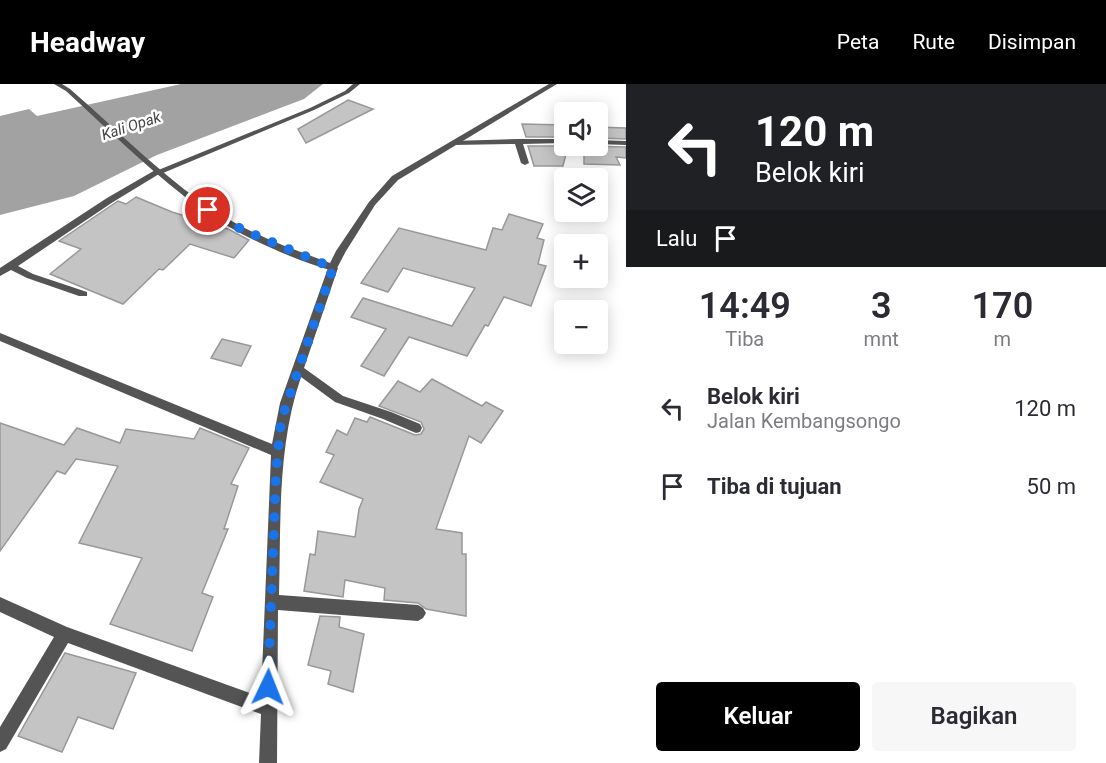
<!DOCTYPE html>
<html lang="id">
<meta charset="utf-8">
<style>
body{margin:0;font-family:Roboto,sans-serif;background:#f7f7f7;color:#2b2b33;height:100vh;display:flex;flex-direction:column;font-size:22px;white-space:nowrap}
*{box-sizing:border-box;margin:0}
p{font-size:20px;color:#7c7c81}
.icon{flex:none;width:33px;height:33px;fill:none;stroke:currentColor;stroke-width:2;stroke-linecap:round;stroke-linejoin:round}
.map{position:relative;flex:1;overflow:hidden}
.sheet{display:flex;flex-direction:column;background:#fff;width:480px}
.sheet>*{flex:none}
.hud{background:#202124;color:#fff;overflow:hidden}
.controls{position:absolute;left:554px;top:18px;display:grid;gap:12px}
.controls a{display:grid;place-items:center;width:54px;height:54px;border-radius:6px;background:#fff;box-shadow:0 3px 15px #0003;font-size:30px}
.pin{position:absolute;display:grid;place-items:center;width:51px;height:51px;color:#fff;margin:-26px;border:3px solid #fff;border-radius:50%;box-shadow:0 2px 6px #0007}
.me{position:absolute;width:66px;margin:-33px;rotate:2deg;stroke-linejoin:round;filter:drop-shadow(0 0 4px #0008)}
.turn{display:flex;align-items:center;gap:21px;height:126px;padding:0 30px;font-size:27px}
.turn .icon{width:78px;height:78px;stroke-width:2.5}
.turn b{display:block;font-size:42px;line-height:51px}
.then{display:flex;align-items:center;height:57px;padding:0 30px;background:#0003;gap:12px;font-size:22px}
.eta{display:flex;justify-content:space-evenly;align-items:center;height:102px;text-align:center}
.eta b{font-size:36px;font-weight:600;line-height:42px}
.button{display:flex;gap:12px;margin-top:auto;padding:12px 30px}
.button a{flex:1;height:69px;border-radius:6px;background:#000;color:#fff;font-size:24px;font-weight:600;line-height:69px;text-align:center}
.button a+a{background:#f7f7f7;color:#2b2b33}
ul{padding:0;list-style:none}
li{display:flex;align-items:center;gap:18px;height:78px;padding:0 30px}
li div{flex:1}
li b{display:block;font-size:22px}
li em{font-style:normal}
header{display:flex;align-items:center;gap:36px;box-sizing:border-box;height:84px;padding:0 30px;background:#000;color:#fff}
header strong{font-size:28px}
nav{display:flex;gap:33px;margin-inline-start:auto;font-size:21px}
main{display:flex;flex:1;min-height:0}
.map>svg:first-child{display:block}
</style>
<header>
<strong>Headway</strong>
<nav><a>Peta</a><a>Rute</a><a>Disimpan</a></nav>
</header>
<main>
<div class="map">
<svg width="626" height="679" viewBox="0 0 626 679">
<rect width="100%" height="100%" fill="#fff"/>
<polygon fill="#a2a2a2" points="181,0 323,0 304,15 157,71 74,112 0,131 0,32 29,25 37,32"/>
<g fill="#c4c4c4" stroke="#989898" stroke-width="1.5">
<polygon points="348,16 373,25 306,59 298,45"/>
<polygon points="522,40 564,41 564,53 526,53"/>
<polygon points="597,43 626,44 626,55 597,54"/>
<polygon points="528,62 568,62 563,82 534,82"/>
<polygon points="584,62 626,63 626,74 616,73 620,81 584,80"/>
<polygon points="136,113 172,128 228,145 249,156 234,174 190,160 163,186 159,185 123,220 50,190 81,165 59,157 118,117 126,120"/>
<polygon points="509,130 543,140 537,154 544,156 538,180 546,182 531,222 504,213 488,242 485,241 467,272 409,253 384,292 361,282 386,245 351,233 363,214 452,242 475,204 403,184 388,208 361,199 399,144 486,166 493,144 502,146"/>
<polygon points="222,255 251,262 241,282 211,274"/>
<polygon points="432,295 482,322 486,318 503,327 481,359 469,352 436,445 462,449 462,470 466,470 466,532 426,525 418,519 384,516 385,504 345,496 343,513 304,507 310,470 315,471 318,447 355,453 359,425 363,415 320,398 334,371 326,368 337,346 347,351 355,334 367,338 370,333 415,351 421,350 424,345 421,338 379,322 398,297 420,308"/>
<polygon points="0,339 64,361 77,344 120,359 126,345 194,355 200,344 249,364 231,400 238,402 224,445 228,445 202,509 213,513 192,567 110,540 142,474 79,459 118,382 76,375 65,390 57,387 0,467"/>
<polygon points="320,532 340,533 339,543 364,550 353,608 328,600 331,587 308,581"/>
<polygon points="65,569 136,589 113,645 78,633 62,668 18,652"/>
</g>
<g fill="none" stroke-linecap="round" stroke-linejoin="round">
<polygon fill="#545454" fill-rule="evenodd" points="353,0 360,0 349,9 314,26 163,89 156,87 310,24 345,7"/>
<g fill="#545454" fill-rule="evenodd">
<polygon points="518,55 564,55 564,59 523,60 529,79 525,81 521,79 515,60 453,61 449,59 453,57"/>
<polygon points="597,56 626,57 626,61 597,60"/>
<polygon points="157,85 164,87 113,118 18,182 33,190 87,208 87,212 79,212 27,194 11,186 0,192 0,184 107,114"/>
<path d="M 333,181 L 338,184 L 304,284 L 343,312 L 391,328 L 420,340 L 422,344 L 420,348 L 416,349 L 383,335 L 335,318 L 301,293 C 277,363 281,438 279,511 L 418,521 L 423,524 L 426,529 L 423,534 L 418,537 L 278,526 L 277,679 L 259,679 L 261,630 L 68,559 L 6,665 L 0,668 L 0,643 L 54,553 L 0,528 L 0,513 L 67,543 L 261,613 L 271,371 L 0,257 L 0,249 L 272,360 L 280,319 L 328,184 Z"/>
</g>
<path fill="#545454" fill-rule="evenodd" d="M 54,0 L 62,0 L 70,5 C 120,48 169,100 225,133 C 258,153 295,166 330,179 L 336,167 L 369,118 L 392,92 L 549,0 L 557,0 L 398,96 L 375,121 L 346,167 L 336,186 L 333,187 C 292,175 239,152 204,127 C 155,92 111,48 66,7 Z"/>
</g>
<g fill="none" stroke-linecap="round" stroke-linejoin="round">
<polyline stroke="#1a73e8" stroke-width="10" stroke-dasharray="0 18" points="208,126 241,145 333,184 281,337 276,389 268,603"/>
</g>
<g text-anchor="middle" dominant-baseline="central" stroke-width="5" stroke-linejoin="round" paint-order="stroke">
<g font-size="15" font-style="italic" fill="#434343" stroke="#fff">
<text transform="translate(131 42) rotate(-18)">Kali Opak</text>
</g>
</g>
</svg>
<div class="controls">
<a><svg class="icon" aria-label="sound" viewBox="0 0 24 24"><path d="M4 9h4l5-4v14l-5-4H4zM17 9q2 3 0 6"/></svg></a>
<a><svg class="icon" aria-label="layers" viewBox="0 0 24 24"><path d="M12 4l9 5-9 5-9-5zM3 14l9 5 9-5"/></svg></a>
<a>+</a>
<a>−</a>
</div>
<div class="pin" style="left:208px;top:126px;background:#d93025"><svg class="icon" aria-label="arrive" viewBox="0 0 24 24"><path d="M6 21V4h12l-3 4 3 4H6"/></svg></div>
<svg class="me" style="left:268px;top:603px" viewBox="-20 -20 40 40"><path d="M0-17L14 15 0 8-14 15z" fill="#1a73e8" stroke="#fff" stroke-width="4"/></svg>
</div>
<section class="sheet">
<div class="hud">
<div class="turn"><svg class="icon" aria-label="left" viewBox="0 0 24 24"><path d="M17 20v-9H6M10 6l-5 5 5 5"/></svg><div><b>120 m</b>Belok kiri</div></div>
<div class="then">Lalu<svg class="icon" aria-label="arrive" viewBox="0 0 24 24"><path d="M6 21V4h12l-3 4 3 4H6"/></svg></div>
</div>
<div class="eta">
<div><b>14:49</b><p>Tiba</p></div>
<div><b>3</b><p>mnt</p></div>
<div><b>170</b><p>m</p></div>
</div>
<ul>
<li><svg class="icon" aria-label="left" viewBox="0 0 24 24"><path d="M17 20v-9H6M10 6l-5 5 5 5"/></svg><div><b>Belok kiri</b><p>Jalan Kembangsongo</p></div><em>120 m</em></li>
<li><svg class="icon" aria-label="arrive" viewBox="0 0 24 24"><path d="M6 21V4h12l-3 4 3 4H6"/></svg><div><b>Tiba di tujuan</b></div><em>50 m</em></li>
</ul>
<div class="button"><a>Keluar</a><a>Bagikan</a></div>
</section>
</main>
